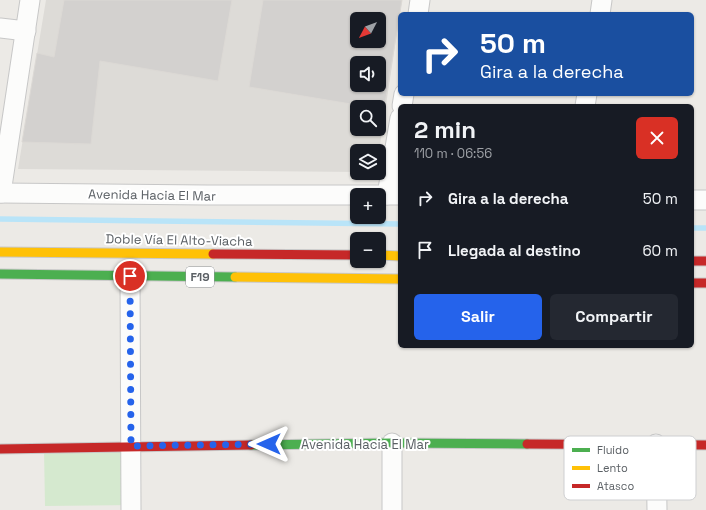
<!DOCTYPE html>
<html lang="es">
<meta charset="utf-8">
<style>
body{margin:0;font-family:"Space Grotesk",sans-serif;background:#242831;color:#f1f3f6;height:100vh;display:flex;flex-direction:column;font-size:15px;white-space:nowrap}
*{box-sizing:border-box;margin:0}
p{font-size:13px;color:#9ea1a6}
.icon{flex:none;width:22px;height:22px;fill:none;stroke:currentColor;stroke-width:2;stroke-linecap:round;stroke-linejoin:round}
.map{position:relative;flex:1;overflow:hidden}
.side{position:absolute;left:398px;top:104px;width:296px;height:244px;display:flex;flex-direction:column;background:#171b24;border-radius:6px;box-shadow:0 1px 3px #0004}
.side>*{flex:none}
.banner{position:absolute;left:398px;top:12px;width:296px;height:84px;border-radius:6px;box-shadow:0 1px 3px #0004;background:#1a4fa0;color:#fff;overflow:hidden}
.needle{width:26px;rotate:229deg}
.tools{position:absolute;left:350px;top:12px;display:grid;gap:8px}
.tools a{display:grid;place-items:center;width:36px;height:36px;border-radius:6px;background:#171b24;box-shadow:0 1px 3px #0004;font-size:20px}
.pin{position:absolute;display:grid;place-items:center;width:34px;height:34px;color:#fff;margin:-17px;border:2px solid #fff;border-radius:50%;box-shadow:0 1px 4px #0007}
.me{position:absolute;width:44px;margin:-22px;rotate:270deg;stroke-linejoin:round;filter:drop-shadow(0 0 3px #0008)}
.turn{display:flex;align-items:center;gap:14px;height:84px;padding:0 16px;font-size:18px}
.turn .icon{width:52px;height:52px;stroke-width:2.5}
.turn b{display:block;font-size:28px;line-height:34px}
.round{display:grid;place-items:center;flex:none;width:42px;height:42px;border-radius:6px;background:#242831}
.headline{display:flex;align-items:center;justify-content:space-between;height:68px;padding:0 16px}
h1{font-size:24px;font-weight:800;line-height:30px}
.primary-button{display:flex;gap:8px;margin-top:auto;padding:8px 16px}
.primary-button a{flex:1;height:46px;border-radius:6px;background:#2563eb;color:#fff;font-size:16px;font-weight:800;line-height:46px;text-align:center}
.primary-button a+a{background:#242831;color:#f1f3f6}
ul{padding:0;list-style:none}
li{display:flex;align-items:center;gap:12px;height:52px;padding:0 16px}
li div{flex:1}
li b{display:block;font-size:15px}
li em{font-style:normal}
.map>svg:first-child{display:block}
</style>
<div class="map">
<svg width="706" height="510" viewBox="0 0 706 510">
<rect width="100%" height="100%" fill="#eceae6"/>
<path fill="#dddbd7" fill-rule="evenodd" d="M 46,0 L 402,0 L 379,151 L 357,151 L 357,172 L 18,169 ZM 357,19 L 379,19 L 379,41 L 357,41 ZM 357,63 L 379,63 L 379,85 L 357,85 ZM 357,107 L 379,107 L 379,129 L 357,129 Z"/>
<polygon fill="#d5e9cf" points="135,449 136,505 45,506 44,450"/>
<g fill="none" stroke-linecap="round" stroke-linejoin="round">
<g stroke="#b9e4f8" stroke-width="5.5">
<polyline points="0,219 400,224"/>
<polyline points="692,228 706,228"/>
</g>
</g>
<g fill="#d3d1cf" stroke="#dcd9d5" fill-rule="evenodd">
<polygon points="64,0 232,0 218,81 100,61 91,144 22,142 37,53 54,57"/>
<path d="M 263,0 L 402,0 L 384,110 L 379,109 L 379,107 L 369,107 L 249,87 ZM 357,19 L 379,19 L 379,41 L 357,41 ZM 357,63 L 379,63 L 379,85 L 357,85 Z"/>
</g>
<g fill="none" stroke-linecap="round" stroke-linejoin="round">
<defs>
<g id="street">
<polyline points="418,14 420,0"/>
<polyline points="600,14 602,0"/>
<polyline points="0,28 26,31"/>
<polyline points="402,106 404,94"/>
<polyline points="585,106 587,94"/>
<polyline points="0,193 207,195 400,195"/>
<polyline points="1,193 30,0"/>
<polyline points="387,195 400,118"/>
<polyline points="692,200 706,200"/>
<polyline points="130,276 131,510"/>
<polyline points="656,444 657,510"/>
<polyline points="392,510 392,443"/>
</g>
<g id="fast">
<polyline points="0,274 235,277"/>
<polyline points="251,445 392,443 527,444"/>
</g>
<g id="slow">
<polyline points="0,252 213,254"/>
<polyline points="379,255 400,256"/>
<polyline points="235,277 400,279"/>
</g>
<g id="jam">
<polyline points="213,254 357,255"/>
<polyline points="692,261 706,261"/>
<polyline points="692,283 706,283"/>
<polyline points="527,444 706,445"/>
<polyline points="0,449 251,445"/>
</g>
</defs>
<use href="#street" stroke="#c7c7c7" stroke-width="21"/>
<use href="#fast" stroke="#c8c8c8" stroke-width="11"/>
<use href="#slow" stroke="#c8c8c8" stroke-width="11"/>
<use href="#jam" stroke="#c8c8c8" stroke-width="11"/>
<use href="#street" stroke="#fcfcfb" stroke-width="19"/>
<use href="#fast" stroke="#4caf50" stroke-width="9"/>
<use href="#slow" stroke="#ffc107" stroke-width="9"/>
<use href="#jam" stroke="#c62828" stroke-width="9"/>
</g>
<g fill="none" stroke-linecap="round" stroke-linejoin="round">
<polyline stroke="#2563eb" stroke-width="7" stroke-dasharray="0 12.6" points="130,276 131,446 269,444"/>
</g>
<g text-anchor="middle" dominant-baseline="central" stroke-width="4" stroke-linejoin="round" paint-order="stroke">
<rect fill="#fff" stroke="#8c9093" stroke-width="1" x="186" y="267" width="28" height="20" rx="3"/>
<g font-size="12" font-weight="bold" fill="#5b6065">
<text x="200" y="277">F19</text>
</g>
<g font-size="13" fill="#5b6065" stroke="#fff">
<text transform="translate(152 195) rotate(1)">Avenida Hacia El Mar</text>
<text transform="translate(179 240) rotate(1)">Doble Vía El Alto-Viacha</text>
<text x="365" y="444">Avenida Hacia El Mar</text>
</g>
</g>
<rect x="564" y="436" width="132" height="64" rx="6" fill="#fff" stroke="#cecfd1" stroke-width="1"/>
<rect x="572" y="448" width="18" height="4" fill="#4caf50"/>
<rect x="572" y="466" width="18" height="4" fill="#ffc107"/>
<rect x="572" y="484" width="18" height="4" fill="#c62828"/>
<g font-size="11" fill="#5b6065">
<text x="597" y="454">Fluido</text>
<text x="597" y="472">Lento</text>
<text x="597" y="490">Atasco</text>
</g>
</svg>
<div class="tools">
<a><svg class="needle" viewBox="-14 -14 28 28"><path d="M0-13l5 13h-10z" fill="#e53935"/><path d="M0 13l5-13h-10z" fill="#9ea1a6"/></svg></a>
<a><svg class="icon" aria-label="sound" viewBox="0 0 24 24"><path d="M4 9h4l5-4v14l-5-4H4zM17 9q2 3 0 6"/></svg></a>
<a><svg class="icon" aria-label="search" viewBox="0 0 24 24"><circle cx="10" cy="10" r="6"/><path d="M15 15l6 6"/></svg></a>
<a><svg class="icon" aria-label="layers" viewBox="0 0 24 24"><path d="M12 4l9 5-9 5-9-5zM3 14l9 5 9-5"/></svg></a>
<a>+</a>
<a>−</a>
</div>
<div class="pin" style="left:130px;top:276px;background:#d93025"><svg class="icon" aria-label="arrive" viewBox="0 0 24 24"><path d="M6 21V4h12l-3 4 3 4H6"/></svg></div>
<svg class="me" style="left:269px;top:444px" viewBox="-20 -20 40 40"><path d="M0-17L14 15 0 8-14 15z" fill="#2563eb" stroke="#fff" stroke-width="4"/></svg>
<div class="banner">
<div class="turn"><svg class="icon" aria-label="right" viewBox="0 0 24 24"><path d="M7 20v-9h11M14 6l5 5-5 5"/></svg><div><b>50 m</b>Gira a la derecha</div></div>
</div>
<section class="side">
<div class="headline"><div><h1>2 min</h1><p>110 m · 06:56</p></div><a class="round" style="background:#d93025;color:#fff"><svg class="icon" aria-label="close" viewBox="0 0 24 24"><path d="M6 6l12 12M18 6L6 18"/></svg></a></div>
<ul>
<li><svg class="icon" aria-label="right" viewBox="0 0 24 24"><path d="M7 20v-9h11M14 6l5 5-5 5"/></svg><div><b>Gira a la derecha</b></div><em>50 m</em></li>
<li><svg class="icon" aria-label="arrive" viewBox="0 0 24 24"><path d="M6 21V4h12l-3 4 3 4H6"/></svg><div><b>Llegada al destino</b></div><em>60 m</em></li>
</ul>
<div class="primary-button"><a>Salir</a><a>Compartir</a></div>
</section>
</div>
